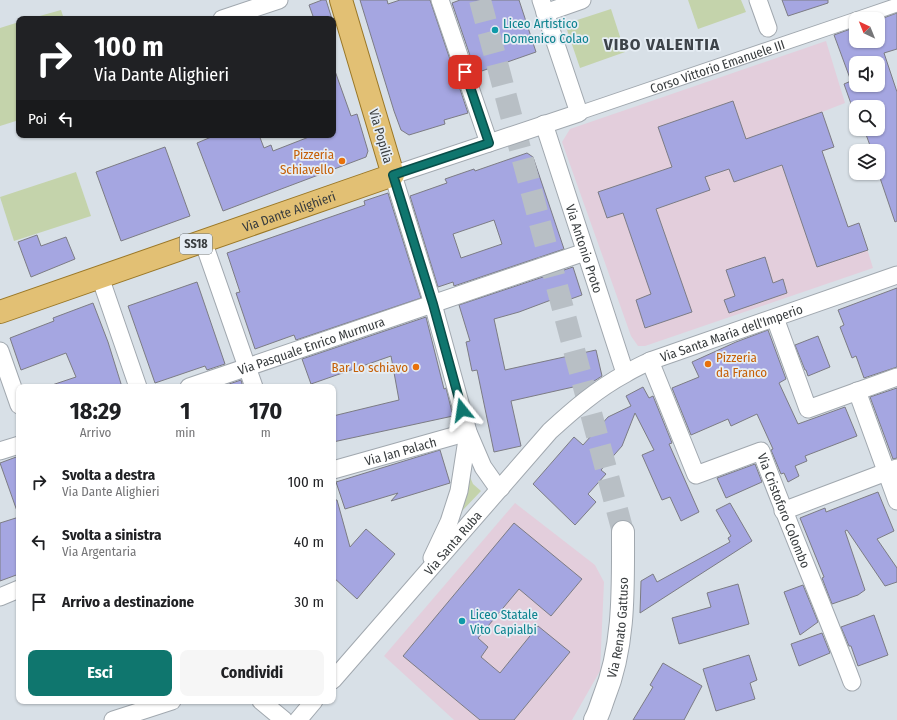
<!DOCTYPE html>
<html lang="it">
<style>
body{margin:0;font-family:"Fira Sans Condensed",sans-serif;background:#f6f6f6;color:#202124;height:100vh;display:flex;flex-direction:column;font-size:15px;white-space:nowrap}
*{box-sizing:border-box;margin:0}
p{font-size:13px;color:#757577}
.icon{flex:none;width:22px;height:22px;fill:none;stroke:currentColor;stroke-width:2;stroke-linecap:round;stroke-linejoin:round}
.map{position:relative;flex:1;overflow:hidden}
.panel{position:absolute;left:16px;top:384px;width:320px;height:320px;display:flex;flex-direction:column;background:#fff;border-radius:8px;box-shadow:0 1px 3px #0004}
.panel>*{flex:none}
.top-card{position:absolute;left:16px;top:16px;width:320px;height:122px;border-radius:8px;box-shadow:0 1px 3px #0004;background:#202124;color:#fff;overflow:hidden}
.needle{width:26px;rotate:317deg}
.fabs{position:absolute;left:849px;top:12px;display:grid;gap:8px}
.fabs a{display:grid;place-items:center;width:36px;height:36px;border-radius:8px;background:#fff;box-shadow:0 1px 3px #0004;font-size:20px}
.pin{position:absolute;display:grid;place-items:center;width:34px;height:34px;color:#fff;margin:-17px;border-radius:8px;box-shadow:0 2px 6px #0006}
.me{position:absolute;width:44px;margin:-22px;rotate:345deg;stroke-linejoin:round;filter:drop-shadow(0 0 3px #0008)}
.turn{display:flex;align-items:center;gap:14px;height:84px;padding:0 12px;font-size:18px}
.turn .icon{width:52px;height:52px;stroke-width:2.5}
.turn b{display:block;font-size:28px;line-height:34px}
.then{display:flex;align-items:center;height:38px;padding:0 12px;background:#0003;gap:8px;font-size:15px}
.eta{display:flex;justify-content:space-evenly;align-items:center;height:68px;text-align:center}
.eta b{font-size:24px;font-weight:700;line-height:28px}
.primary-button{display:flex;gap:8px;margin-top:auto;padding:8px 12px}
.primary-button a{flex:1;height:46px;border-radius:8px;background:#0f766e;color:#fff;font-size:16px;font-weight:700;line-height:46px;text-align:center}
.primary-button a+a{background:#f6f6f6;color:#202124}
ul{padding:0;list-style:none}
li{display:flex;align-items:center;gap:12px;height:60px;padding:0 12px}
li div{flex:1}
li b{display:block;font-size:15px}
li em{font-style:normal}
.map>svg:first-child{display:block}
</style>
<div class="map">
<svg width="897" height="720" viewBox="0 0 897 720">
<rect width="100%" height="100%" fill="#d8e0e7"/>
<g fill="#e3cedc">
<polygon points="826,41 845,103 822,112 834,147 822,152 848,227 859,223 873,268 645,346 638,346 631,336 562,142 570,129"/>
<polygon points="515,503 595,565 604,582 600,671 572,720 454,720 384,656"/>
</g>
<g fill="#c4d3ab">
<polygon points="688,0 741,0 746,12 698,29"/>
<polygon points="611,9 625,52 580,68 565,24"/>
<polygon points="61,10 64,19 29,19"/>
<polygon points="19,22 19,120 0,126 0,28"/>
<polygon points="76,172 91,216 14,241 0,197"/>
<polygon points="470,477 473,484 481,491 462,511"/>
</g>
<g fill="#a5a6e1" stroke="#7c7c84" fill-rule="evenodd">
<polygon points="322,0 326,0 332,19 314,19 309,5"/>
<polygon points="360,0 387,0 388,4 400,0 430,0 468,113 444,120 445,124 409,135 401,130 394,111"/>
<polygon points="460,0 519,0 536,52 476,73 452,3"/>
<polygon points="782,0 828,0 828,3 788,16"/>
<path d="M 897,13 L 897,49 L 884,53 L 897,92 L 897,221 L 895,222 L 878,172 L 878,151 L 872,151 L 864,129 L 878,129 L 878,107 L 856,107 L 856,115 L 855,115 L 844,84 L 851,81 L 834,35 L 856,27 L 856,41 L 878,41 L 878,20 ZM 856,63 L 878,63 L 878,85 L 856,85 Z"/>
<polygon points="335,71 351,116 357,114 368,151 366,157 223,211 197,143 216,135 259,135 264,148 271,145 273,151 314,135 333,135 333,72"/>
<polygon points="733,101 746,139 822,112 834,147 822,151 848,227 859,223 868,250 817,267 782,165 734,182 729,169 705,177 710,190 656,209 692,312 645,328 636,300 651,294 623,213 607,218 598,192 672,167 658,127"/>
<polygon points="165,147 190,216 121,241 96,172"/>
<path d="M 527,153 L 533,157 L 564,249 L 454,286 L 453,282 L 438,287 L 410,196 L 447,183 L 445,179 L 474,169 L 475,171 ZM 494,220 L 502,244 L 461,258 L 453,234 Z"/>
<polygon points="388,193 421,298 296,340 294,335 255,349 236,293 240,292 227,253 365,205 364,201"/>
<polygon points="37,235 41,246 66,237 75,259 31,277 18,242"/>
<polygon points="765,257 773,283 783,279 787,293 729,313 724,300 735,296 726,270"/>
<polygon points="573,267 582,295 554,305 551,300 519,312 494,319 505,370 596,350 602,376 591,383 511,401 521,446 494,452 477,370 472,371 466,342 470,341 459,305"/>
<polygon points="197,282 225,364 207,370 205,366 155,383 128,306"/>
<polygon points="897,288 897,367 864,378 856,356 852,358 840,327 844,325 838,310"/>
<polygon points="93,303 108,342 122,387 52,387 52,385 76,377 66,353 21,370 10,338 54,321 53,318"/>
<polygon points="426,317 444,389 446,388 453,416 333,442 333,416 399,400 391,356 311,384 302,359"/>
<polygon points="768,330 786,379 779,383 798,424 845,407 857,436 805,456 807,461 795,466 799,476 788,482 784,473 781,474 771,450 773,449 757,414 731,426 728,419 691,435 672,388 699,377 692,362 736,342"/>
<polygon points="818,336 830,367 808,376 806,370 805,370 795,345"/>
<polygon points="241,380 243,387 220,387"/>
<polygon points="643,387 649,398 653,396 672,443 669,444 699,512 681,521 670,497 662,500 642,455 654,450 635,413 622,446 601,470 606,474 588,494 596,502 575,525 533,484 574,437 583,445 608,417 631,406 626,396"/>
<polygon points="897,388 897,458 893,459 870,397"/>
<polygon points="440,450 450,483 391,501 398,493 345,509 336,482"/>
<polygon points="19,456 19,511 17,511 0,463"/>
<polygon points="755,464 762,482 726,498 717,478"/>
<polygon points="878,492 894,531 877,539 897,568 897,582 885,586 847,530 845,531 865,590 858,595 832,604 822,578 824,577 800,518 825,508 826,512"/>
<polygon points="333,500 337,500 350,547 366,529 395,554 357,599 333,577"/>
<polygon points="730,503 752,541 640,613 641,581 653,574 657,582 730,542 728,538 731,536 716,510"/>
<polygon points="19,517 19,574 0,581 0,523"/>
<polygon points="514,523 582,579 551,616 519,589 478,638 488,647 481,657 500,673 538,626 570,652 514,720 480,720 403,656"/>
<polygon points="738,584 749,624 679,644 672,618 711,607 707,593"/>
<polygon points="803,585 818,622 800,635 784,592"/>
<polygon points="874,615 888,655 858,666 851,646 849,646 841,627"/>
<polygon points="822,633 830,653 799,666 791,644"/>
<polygon points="749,655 757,680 750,683 755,699 716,711 703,669"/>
<polygon points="663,663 702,686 684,720 633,720 653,687 650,685"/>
</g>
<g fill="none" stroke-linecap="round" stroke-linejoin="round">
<polyline stroke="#b8bfc5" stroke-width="22" stroke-dasharray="22 11" stroke-linecap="butt" points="480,0 623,532"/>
<defs>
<g id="pedestrian">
<polyline points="856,19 897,5"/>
<path id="s1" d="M 579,113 L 856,19"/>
</g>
<g id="minor">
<polyline points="440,0 489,143"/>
<polyline points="758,0 768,28"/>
<polyline points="545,13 582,0"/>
<polyline points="222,19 279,0"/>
<path id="s2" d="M 544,124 L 625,373"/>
<polyline points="203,241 254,387"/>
<polyline points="100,277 138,387"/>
<polyline points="775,318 808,409 897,377"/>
<polyline points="0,351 19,405"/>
<path id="s3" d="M 650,361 L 696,475 L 761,451 C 790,529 823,605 852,682"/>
<path id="s4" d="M 189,387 L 585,252"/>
<polyline points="857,391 897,501"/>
<polyline points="0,451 19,445"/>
<path id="s5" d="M 333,470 L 468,432"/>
<polyline points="501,488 495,484 483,467 468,432 433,304 393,175 579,113 541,0"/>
<polyline points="783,511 897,468"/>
<polyline points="432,558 449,522 459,491 468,433"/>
<polyline points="0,597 19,589"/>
<path id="s6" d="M 333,680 L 550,431 C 573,410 597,389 625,374 C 633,369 642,365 650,361 L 897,275"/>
<polyline points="261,701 284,720"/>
<polyline points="113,720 172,701"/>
<polyline points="298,720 314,701"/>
</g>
<g id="secondary">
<path id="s7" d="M 595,720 C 599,713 601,705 604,697 C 625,645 623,588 623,532"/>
</g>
<g id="primary">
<path id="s8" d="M 0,312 L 393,175 L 341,0"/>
</g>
</defs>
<use href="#pedestrian" stroke="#a1a8af" stroke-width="15"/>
<use href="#minor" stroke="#a1a8af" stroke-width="19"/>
<use href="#secondary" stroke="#a1a8af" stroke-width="24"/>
<use href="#primary" stroke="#9a7726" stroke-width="24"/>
<use href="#pedestrian" stroke="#fff" stroke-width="13"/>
<use href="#minor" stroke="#fff" stroke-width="17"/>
<use href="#secondary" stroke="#fff" stroke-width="22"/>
<use href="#primary" stroke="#e2c074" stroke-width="22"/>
</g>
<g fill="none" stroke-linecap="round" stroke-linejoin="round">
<defs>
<polyline id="route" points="462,410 433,304 393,175 489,143 465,72"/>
</defs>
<use href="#route" stroke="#0a4d48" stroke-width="10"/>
<use href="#route" stroke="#0f766e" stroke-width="7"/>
</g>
<g fill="#0f9aa8" stroke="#e6edf4" stroke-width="1.5">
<circle cx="495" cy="30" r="4"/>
<circle cx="462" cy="621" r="4"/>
</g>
<g fill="#e8710a" stroke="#e6edf4" stroke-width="1.5">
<circle cx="342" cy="161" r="4"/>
<circle cx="708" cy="364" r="4"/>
<circle cx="416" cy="367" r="4"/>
</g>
<g text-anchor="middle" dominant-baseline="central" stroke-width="3.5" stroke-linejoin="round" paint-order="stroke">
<rect fill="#e6edf4" stroke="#6d7275" stroke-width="1" x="180" y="234" width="32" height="20" rx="3"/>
<g font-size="12" font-weight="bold" fill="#393d3f">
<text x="196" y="244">SS18</text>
</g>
<g font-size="13" fill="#0d838f" stroke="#e6edf4" text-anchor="start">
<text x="503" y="23">Liceo Artistico<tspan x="503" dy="15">Domenico Colao</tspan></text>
<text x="470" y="614">Liceo Statale<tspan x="470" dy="15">Vito Capialbi</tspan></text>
</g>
<g font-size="13" fill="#393d3f" stroke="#e6edf4">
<text stroke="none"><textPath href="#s1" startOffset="146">Corso Vittorio Emanuele III</textPath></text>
<text transform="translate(381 136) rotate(74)">Via Popilia</text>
<text stroke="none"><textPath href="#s8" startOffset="306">Via Dante Alighieri</textPath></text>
<text stroke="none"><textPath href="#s2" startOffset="131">Via Antonio Proto</textPath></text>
<text stroke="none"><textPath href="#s6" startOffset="539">Via Santa Maria dell'Imperio</textPath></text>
<text stroke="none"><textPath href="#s4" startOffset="129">Via Pasquale Enrico Murmura</textPath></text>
<text stroke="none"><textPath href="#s5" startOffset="70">Via Jan Palach</textPath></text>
<text stroke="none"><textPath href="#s3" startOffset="256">Via Cristoforo Colombo</textPath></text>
<text stroke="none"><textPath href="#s6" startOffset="182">Via Santa Ruba</textPath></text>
<text stroke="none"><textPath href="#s7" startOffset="96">Via Renato Gattuso</textPath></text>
</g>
<g font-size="13" fill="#c56008" stroke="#e6edf4" text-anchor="end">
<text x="334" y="154">Pizzeria<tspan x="334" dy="15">Schiavello</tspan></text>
<text x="716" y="357" text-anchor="start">Pizzeria<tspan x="716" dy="15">da Franco</tspan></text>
<text x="408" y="367">Bar Lo schiavo</text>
</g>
<g font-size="17" font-weight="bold" letter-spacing="1" fill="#3d4349" stroke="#e6edf4">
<text x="662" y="44">VIBO VALENTIA</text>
</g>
</g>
</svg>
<div class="fabs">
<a><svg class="needle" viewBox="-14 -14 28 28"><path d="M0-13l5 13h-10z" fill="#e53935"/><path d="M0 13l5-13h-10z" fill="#757577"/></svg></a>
<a><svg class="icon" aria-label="sound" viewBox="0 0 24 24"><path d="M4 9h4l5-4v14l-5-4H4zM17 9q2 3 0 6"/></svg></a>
<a><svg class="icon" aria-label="search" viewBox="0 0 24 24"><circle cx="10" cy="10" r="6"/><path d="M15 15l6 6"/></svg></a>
<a><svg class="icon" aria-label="layers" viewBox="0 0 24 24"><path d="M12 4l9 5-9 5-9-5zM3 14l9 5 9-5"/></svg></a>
</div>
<div class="pin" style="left:465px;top:72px;background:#d93025"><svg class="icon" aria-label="arrive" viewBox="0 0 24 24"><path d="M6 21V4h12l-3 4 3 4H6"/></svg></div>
<svg class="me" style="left:462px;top:410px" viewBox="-20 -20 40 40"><path d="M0-17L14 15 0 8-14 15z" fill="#0f766e" stroke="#fff" stroke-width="4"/></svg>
<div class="top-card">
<div class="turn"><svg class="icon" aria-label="right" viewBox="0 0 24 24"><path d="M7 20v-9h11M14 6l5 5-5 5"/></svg><div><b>100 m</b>Via Dante Alighieri</div></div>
<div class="then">Poi<svg class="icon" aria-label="left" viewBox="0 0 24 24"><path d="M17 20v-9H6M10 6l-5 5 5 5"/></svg></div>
</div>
<section class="panel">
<div class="eta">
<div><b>18:29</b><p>Arrivo</p></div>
<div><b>1</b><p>min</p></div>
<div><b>170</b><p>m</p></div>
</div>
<ul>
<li><svg class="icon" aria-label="right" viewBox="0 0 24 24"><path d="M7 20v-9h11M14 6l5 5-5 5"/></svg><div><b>Svolta a destra</b><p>Via Dante Alighieri</p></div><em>100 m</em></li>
<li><svg class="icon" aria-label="left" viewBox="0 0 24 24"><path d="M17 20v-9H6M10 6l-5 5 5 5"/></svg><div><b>Svolta a sinistra</b><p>Via Argentaria</p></div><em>40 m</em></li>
<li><svg class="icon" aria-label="arrive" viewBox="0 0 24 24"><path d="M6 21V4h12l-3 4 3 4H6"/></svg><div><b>Arrivo a destinazione</b></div><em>30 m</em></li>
</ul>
<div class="primary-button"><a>Esci</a><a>Condividi</a></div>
</section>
</div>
